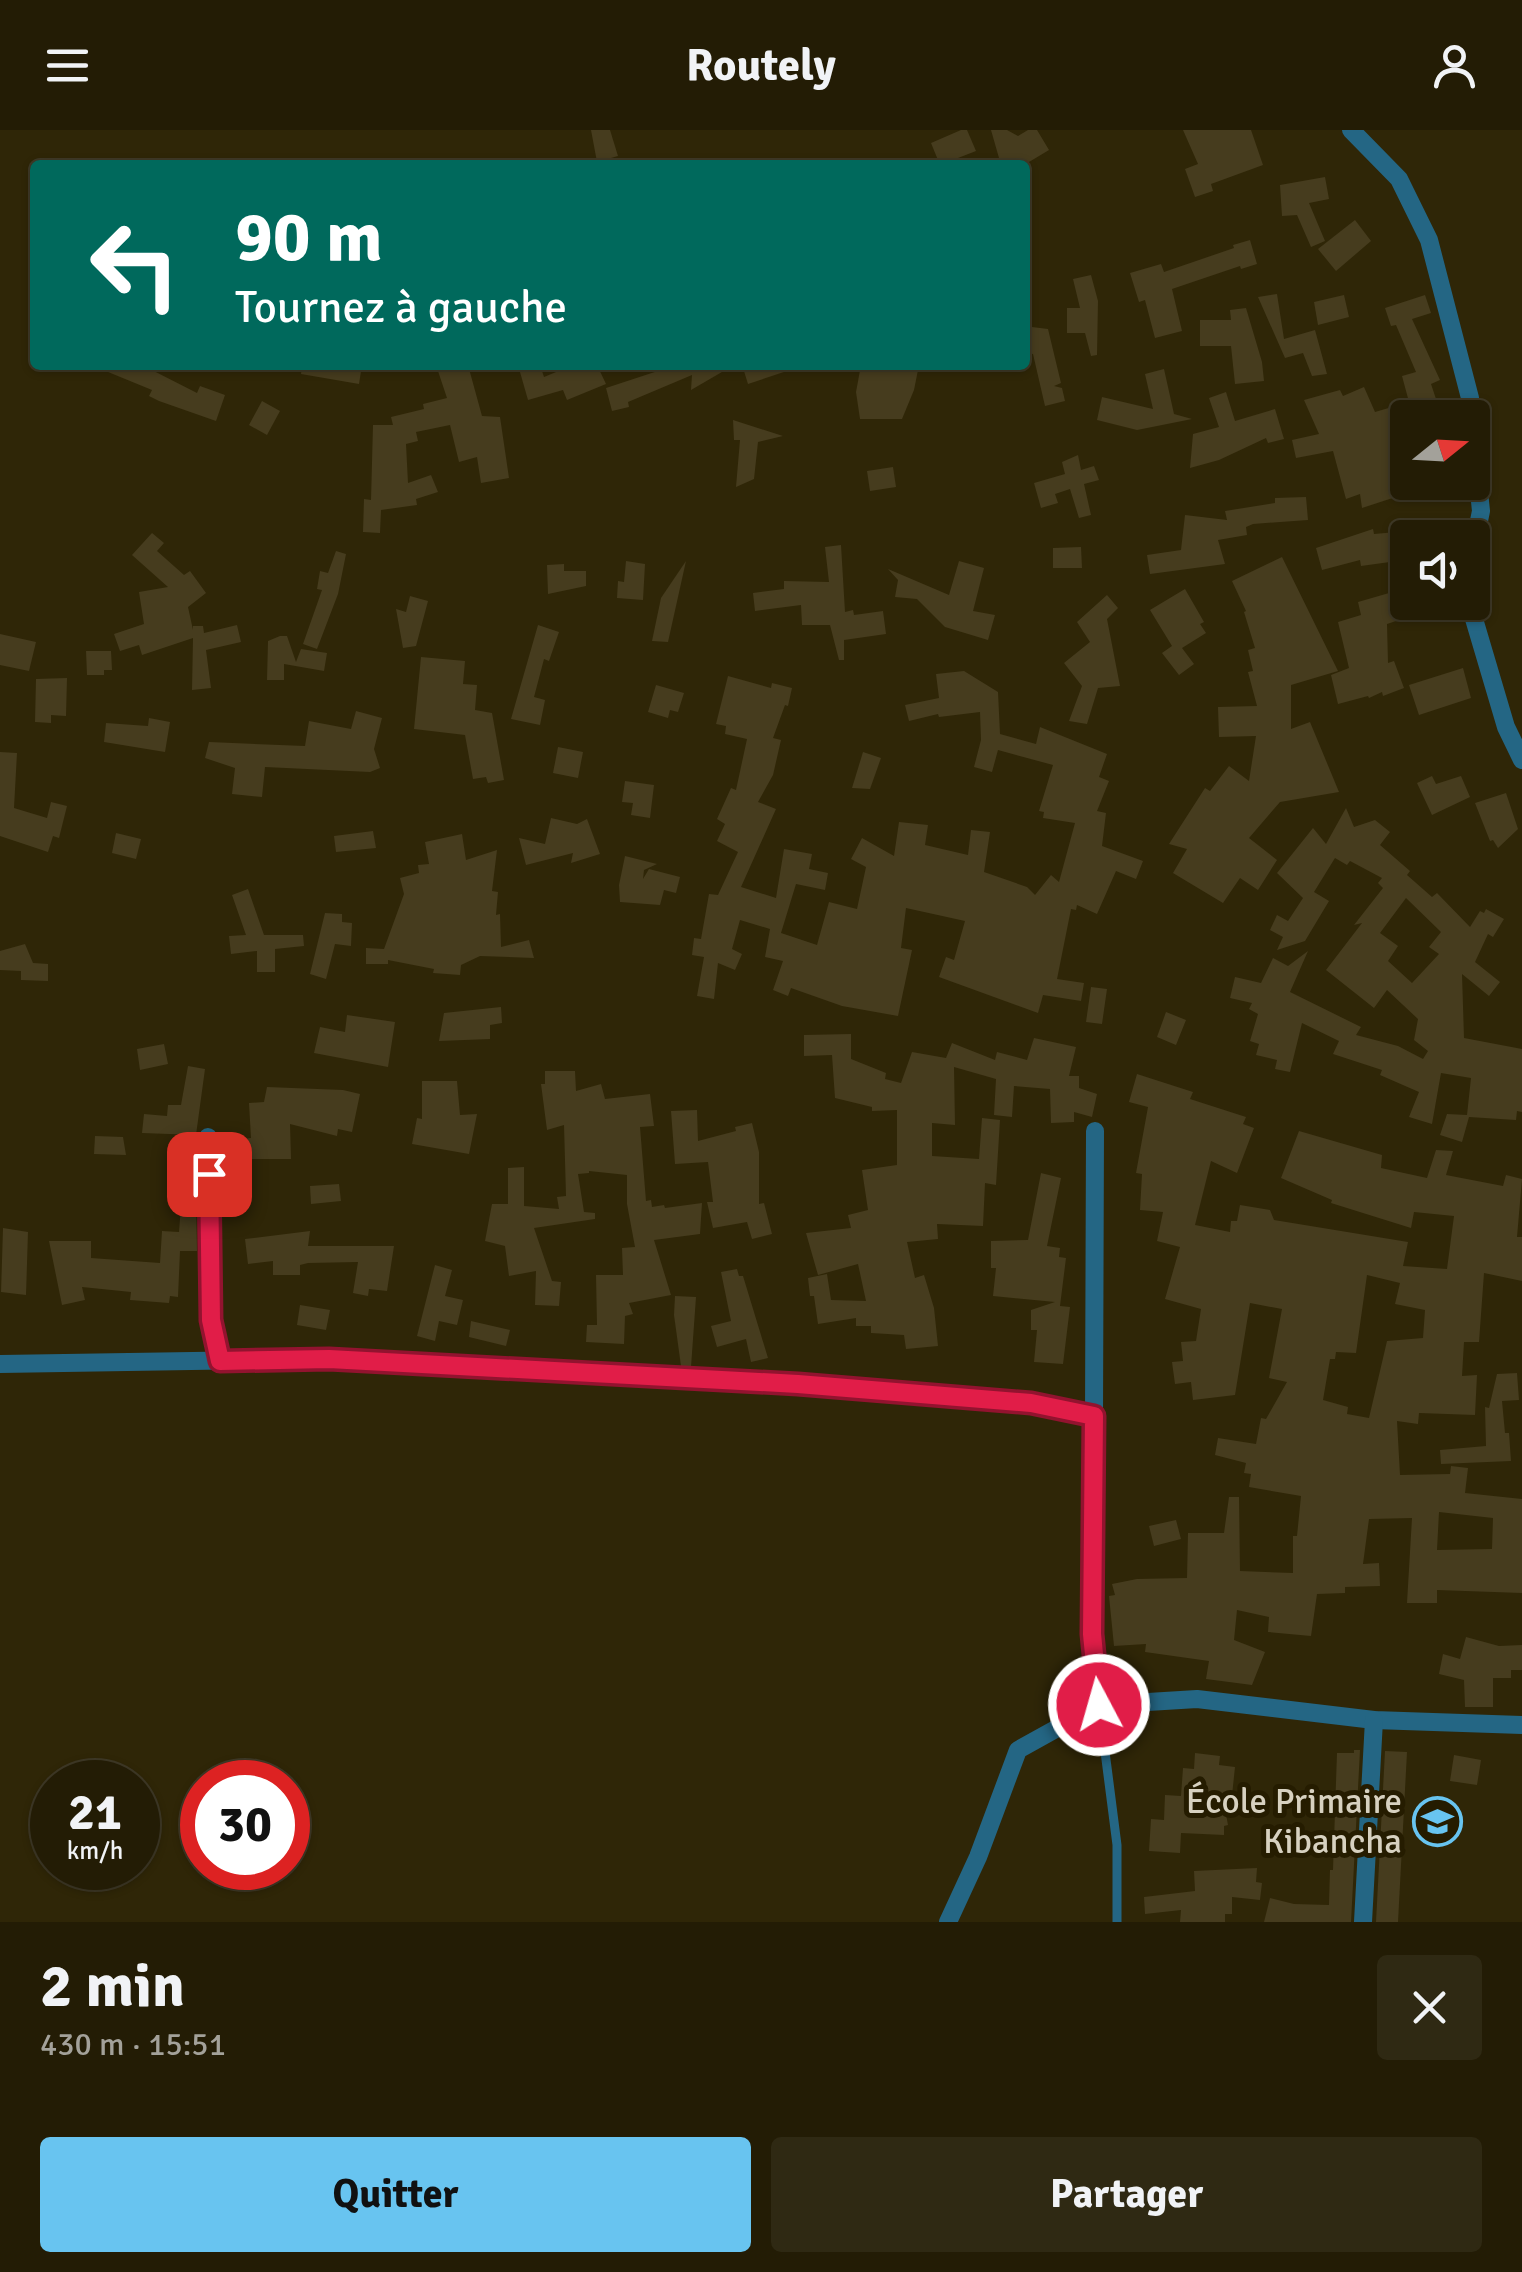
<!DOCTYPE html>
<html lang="fr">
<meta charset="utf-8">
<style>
body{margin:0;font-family:Signika,sans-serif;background:#2f2913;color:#f1f3f6;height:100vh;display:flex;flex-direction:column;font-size:38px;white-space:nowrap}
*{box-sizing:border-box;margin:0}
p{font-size:32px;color:#a3a19a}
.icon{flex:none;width:55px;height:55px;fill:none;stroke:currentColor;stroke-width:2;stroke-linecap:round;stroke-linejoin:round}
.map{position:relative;height:1792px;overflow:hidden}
.drawer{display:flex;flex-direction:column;background:#231c05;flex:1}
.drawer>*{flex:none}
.top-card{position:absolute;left:30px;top:30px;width:1000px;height:210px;border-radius:10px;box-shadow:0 2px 8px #0004,0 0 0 2px #403a27;background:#00695c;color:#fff;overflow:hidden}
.needle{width:65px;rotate:72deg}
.buttons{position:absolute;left:1390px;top:270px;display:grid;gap:20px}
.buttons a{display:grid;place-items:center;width:100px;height:100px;border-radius:10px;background:#231c05;box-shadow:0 2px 8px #0004,0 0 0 2px #403a27;font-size:50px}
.speed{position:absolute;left:30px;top:1630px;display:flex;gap:20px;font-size:50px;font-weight:700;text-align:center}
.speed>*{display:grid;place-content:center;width:130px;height:130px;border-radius:50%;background:#231c05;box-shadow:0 2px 8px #0004,0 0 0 2px #403a27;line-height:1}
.speed small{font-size:25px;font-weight:400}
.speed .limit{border:15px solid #d22;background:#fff;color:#111}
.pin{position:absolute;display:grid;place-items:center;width:85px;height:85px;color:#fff;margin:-42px;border-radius:20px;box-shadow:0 5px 15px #0006}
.me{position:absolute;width:110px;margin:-55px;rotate:354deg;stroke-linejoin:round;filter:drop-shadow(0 0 8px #0008)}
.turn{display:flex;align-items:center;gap:35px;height:210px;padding:0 40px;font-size:45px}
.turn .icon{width:130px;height:130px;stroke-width:2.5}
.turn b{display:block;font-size:70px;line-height:85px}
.round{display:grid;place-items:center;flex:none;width:105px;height:105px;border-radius:10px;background:#2f2913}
.headline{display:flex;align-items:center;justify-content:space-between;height:170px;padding:0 40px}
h1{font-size:60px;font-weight:700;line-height:75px}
.action{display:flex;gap:20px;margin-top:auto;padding:20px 40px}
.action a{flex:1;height:115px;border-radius:10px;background:#68c4f0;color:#111;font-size:40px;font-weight:700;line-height:115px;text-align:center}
.action a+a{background:#2f2913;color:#f1f3f6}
header{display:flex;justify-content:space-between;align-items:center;height:130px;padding:0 40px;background:#231c05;font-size:45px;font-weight:700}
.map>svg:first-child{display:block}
</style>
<header><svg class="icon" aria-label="menu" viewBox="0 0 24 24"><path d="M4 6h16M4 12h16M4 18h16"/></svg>Routely<svg class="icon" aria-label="person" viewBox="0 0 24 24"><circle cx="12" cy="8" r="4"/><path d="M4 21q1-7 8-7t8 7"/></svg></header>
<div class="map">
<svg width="1522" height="1792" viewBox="0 0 1522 1792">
<rect width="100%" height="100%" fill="#2f2607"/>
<g fill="#463c1e" fill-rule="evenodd">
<polygon points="591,0 610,0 618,26 597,32"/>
<polygon points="961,0 967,0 976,21 940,35 931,13"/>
<polygon points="991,0 1007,0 1018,6 1028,0 1037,0 1049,20 1024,35 1001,35"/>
<polygon points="1183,0 1251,0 1263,35 1211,54 1213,61 1195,67 1185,39 1198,34"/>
<polygon points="1325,47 1329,69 1309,73 1325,111 1311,117 1297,85 1282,86 1280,55"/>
<polygon points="1355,90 1371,111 1336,141 1318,119"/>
<polygon points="1250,110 1257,134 1241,139 1240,136 1172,159 1182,201 1155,208 1145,170 1139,172 1130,143 1161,134 1164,142 1234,118 1233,115"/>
<polygon points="1091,145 1098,171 1097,225 1091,226 1085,203 1067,203 1067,178 1080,178 1073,149"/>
<polygon points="1277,164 1284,209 1315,200 1327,244 1312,246 1303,223 1285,228 1258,167"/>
<polygon points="1344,165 1349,187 1318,195 1314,172"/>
<polygon points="1425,165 1431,183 1412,189 1440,250 1431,254 1440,281 1408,288 1408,291 1394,295 1408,338 1408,363 1362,378 1360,364 1346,369 1333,321 1296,328 1292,310 1319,304 1304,270 1340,260 1343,266 1364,257 1375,282 1409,272 1402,246 1416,242 1396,195 1391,196 1385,178"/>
<polygon points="1246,178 1262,232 1264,251 1235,254 1231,216 1200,216 1200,190 1231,190 1230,180"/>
<polygon points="1032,197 1048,199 1061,253 1054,256 1062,258 1065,271 1045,276 1033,224 1025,223 1025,204 1031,204"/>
<polygon points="91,235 142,235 197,263 200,256 225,265 216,291 159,271 149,266 152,260"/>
<polygon points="302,235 362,235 359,254 301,244"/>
<polygon points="436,235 468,235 482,286 500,287 509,348 481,353 477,327 459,332 450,295 416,302 418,311 406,314 408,353 431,345 438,362 416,369 417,375 381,380 380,403 363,402 364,369 371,370 373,295 393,295 391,287 424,279 423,274 447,268"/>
<polygon points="518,235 540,235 544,247 573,235 597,235 606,254 567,270 563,260 528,270"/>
<polygon points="676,235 734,235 691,260 692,245 628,272 629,277 612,281 606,258"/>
<polygon points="751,235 796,235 796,238 748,254 743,238"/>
<polygon points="861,235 919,235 914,260 902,289 860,289 856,262"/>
<polygon points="1164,239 1174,284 1192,289 1137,300 1097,290 1102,267 1153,279 1145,244"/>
<polygon points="1226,262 1235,291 1275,279 1284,309 1268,313 1266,308 1219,330 1190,338 1193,304 1219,297 1209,268"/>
<polygon points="262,271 280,281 267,305 249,295"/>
<polygon points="733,290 783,306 758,312 754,349 736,357 740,310 734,310"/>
<polygon points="1078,325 1081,340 1094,336 1099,350 1084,354 1091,385 1079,388 1070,359 1055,364 1058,373 1041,378 1034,353 1065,344 1062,332"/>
<polygon points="893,337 896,357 870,361 867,341"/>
<polygon points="1306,367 1308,390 1253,394 1246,397 1247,405 1218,410 1225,434 1150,444 1147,425 1181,420 1185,385 1227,390 1225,381 1275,373 1275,368"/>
<polygon points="1373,399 1374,404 1408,401 1408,472 1414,485 1387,494 1388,533 1394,531 1404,558 1383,566 1382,562 1369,568 1368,566 1338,574 1331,545 1349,538 1338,492 1361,485 1358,472 1396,461 1390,432 1361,436 1360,430 1322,440 1316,418"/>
<polygon points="152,403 164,413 157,421 184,445 190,441 206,463 188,477 193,500 193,496 203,496 204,503 237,495 241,512 206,520 211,558 192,560 193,508 142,525 139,515 120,521 114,504 144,494 139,462 168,457 132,425"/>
<polygon points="841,415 845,482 853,480 854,485 883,481 886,504 844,510 844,530 839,530 830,495 802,495 801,475 755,481 753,463 784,459 784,451 829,452 825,417"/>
<polygon points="1081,417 1082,438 1053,438 1053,418"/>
<polygon points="336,421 346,424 338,464 317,519 303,514 322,460 317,459 320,441 328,443"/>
<polygon points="1282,427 1338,541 1291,555 1291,599 1310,592 1339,662 1280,672 1249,708 1277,730 1258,760 1240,748 1223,773 1173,743 1187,719 1169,714 1205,658 1210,661 1229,636 1249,651 1256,606 1219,607 1218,577 1257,576 1248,542 1253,541 1248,520 1255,518 1244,482 1246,481 1232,451"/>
<polygon points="626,431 645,434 643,470 617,468 618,451 624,452"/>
<polygon points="686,431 668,512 652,511 661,468"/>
<polygon points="959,431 984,438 973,481 995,485 988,510 945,497 917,469 895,467 898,450 888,439 949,465"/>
<polygon points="564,434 564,441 586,441 586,456 548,464 547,435"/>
<polygon points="1185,459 1204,492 1200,494 1206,503 1182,518 1194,534 1179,545 1162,523 1172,516 1150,480"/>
<polygon points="1107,465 1118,478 1107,489 1120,556 1098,558 1087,594 1069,591 1082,556 1064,533 1090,512 1077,492"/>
<polygon points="410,466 428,471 416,516 403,518 396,479 406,482"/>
<polygon points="538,495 559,502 549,531 544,529 534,567 545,570 540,595 511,589"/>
<polygon points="0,504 36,512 29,541 0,535"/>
<polygon points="280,506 287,506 296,532 301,519 327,523 324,541 284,534 284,550 267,550 268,511"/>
<polygon points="86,521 111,521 112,540 104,540 104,545 87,545"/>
<polygon points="421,527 465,531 463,554 477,555 475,580 492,583 504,650 488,653 486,647 473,649 465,605 414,599"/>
<polygon points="1463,538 1471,568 1419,585 1409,555"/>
<polygon points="964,541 998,562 1000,604 1036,614 1040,597 1107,624 1099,647 1109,651 1097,681 1106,683 1102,716 1143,731 1136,749 1116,741 1097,784 1077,775 1076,780 1071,779 1057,849 1084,853 1081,871 1043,865 1038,883 939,847 946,827 954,830 965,791 906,778 901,818 912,820 898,886 842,876 791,858 788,866 773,860 783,831 765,827 770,799 740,790 732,819 742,824 735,840 718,833 714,869 697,866 704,827 692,825 694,808 701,809 709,764 718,765 738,722 717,711 725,694 717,689 731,658 736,660 747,609 725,604 726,596 716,594 728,546 771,558 772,553 792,558 788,576 785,575 773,608 781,610 773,645 758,672 776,679 741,757 776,768 784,719 812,724 809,739 828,743 825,760 796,754 781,803 817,815 829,772 857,779 866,737 851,729 862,708 894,726 899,692 928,695 925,715 968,725 971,700 990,702 984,742 1027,757 1035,765 1051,745 1059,752 1075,693 1043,688 1044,682 1039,681 1053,635 998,620 992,642 974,637 981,610 980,582 939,587 938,584 909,591 905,575 939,568 936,544"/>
<polygon points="67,548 66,586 51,585 51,593 35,592 36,549"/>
<polygon points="656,555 684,563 678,582 670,580 668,588 648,582"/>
<polygon points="356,581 382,588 374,619 380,638 370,642 265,637 262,667 232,664 235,638 205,628 209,612 305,616 309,591 351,599"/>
<polygon points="149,588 170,592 165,622 104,612 106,593 148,596"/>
<polygon points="558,617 583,622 578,648 553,643"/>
<polygon points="0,622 17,623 14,678 47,688 51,672 67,676 59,708 53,706 48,722 0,706"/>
<polygon points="863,622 881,628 870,659 852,658"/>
<polygon points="1432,646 1436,654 1461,646 1470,667 1432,685 1417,653"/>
<polygon points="625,651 654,655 650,688 631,685 633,673 622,672"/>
<polygon points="1506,663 1518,699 1498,718 1493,710 1490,711 1475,673"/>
<path d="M 1346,678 L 1354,697 L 1375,690 L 1390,702 L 1380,715 L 1410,741 L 1407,745 L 1432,767 L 1437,763 L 1470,797 L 1480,781 L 1484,783 L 1486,779 L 1504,789 L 1493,807 L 1488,804 L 1475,832 L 1500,852 L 1489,866 L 1462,844 L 1464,908 L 1522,919 L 1522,982 L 1517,981 L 1516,990 L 1469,987 L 1462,1012 L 1440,1005 L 1447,984 L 1467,985 L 1471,948 L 1441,943 L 1432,994 L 1409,987 L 1419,962 L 1380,945 L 1382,940 L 1333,924 L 1339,911 L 1302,893 L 1290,942 L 1275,939 L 1277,930 L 1256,925 L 1259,914 L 1250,911 L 1258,884 L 1249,879 L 1252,873 L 1230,868 L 1235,847 L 1261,853 L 1273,828 L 1288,836 L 1308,821 L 1290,862 L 1361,897 L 1356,905 L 1398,916 L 1423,929 L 1428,921 L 1414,910 L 1418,889 L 1387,860 L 1374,878 L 1326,840 L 1362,793 L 1354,795 L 1383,758 L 1378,753 L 1382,748 L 1350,731 L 1347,735 L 1335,728 L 1314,762 L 1329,771 L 1305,811 L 1277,820 L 1283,807 L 1270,800 L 1277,785 L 1288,791 L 1303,768 L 1277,743 L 1313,698 L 1326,714 ZM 1406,768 L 1441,802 L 1429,817 L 1439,824 L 1412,853 L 1388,831 L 1398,816 L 1380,803 Z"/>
<polygon points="551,688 577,694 587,689 600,724 571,733 573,723 526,735 519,708 545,714"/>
<polygon points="373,701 376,718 336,722 334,706"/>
<polygon points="116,703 141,709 136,729 112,723"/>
<polygon points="462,704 466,730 497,720 492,761 498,762 496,785 500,784 501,817 529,810 534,828 480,826 461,835 460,845 433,843 434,839 388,830 388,834 366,834 366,818 384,819 404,764 400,748 419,743 418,735 429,734 425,712"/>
<polygon points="625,726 657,734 644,740 643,749 649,739 680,747 676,763 664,760 660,775 620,772 619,755"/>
<polygon points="248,759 264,805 303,805 304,816 275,819 275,842 257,842 257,821 231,824 229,806 246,805 232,765"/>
<polygon points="325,783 342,784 342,792 352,793 351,816 335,814 326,849 310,844"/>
<polygon points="25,814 33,833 48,834 48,851 21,850 21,841 0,840 0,821"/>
<polygon points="1091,857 1107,859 1102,894 1086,892"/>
<polygon points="501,877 502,893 490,895 490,909 439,911 444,883"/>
<polygon points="1166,882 1186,890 1176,915 1157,907"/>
<polygon points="347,885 395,892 388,937 314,923 320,897 345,902"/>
<polygon points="851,904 851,929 886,943 885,949 901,953 912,922 946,928 952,913 995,930 997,922 1027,930 1034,908 1076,917 1069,946 1079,946 1079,958 1097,964 1092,987 1074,982 1074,992 1051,993 1050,959 1014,956 1012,987 994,985 996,949 954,937 955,995 932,993 932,1026 979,1029 982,988 1000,990 996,1055 985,1053 983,1096 937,1094 938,1109 907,1112 915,1148 924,1145 934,1178 938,1216 906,1219 904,1205 871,1203 871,1196 856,1196 856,1188 818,1194 814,1166 810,1166 808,1148 827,1144 831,1170 866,1171 858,1134 818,1145 806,1103 851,1098 848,1085 868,1080 862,1040 897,1035 897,980 872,981 872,977 835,968 832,925 804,926 804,905"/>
<polygon points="164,914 168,934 140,940 137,919"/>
<polygon points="188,936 205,939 196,1005 142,1003 144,984 167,986 168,975 181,975"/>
<polygon points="545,941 575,941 576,961 601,954 605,969 650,964 654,996 640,997 646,1071 651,1070 652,1077 664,1075 665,1078 702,1073 700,1104 654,1110 671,1165 629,1173 633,1184 625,1186 624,1214 586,1212 587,1195 597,1195 596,1145 623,1145 622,1118 635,1117 627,1074 627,1045 589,1041 589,1043 578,1044 584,1082 595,1083 595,1089 534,1098 552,1151 561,1152 559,1176 535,1175 536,1141 509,1146 505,1116 485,1111 492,1074 508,1074 508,1038 524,1037 524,1076 559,1079 557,1067 566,1066 564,995 547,1000 541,954 545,954"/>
<path d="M 1137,944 L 1193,962 L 1190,969 L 1246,987 L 1243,994 L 1254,998 L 1237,1043 L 1211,1031 L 1195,1095 L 1230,1102 L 1231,1091 L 1237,1091 L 1240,1075 L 1270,1080 L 1274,1090 L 1408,1112 L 1403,1136 L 1447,1139 L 1454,1086 L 1414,1082 L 1411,1098 L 1331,1073 L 1332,1070 L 1281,1048 L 1299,1001 L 1382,1025 L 1381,1038 L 1427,1048 L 1436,1020 L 1453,1021 L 1446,1045 L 1503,1056 L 1506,1045 L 1522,1049 L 1517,1107 L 1522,1107 L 1522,1151 L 1484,1143 L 1479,1212 L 1464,1212 L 1462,1246 L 1477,1245 L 1475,1285 L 1419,1283 L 1418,1294 L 1397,1291 L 1400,1345 L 1450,1344 L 1451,1336 L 1468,1338 L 1465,1363 L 1522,1369 L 1522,1463 L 1437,1460 L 1437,1473 L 1407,1473 L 1412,1388 L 1369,1389 L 1363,1434 L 1379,1433 L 1380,1456 L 1345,1457 L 1345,1463 L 1317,1464 L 1311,1506 L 1268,1502 L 1269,1487 L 1237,1480 L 1234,1510 L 1265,1522 L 1252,1555 L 1206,1549 L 1209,1531 L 1145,1522 L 1146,1514 L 1114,1516 L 1109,1466 L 1115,1465 L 1112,1454 L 1137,1449 L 1187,1448 L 1188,1403 L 1224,1403 L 1229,1367 L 1239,1367 L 1240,1441 L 1293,1443 L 1293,1406 L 1297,1406 L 1301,1366 L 1249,1357 L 1251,1344 L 1244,1343 L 1246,1333 L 1215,1325 L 1218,1308 L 1256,1314 L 1261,1288 L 1266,1289 L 1287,1252 L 1269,1248 L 1282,1179 L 1250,1173 L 1235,1265 L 1193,1270 L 1191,1252 L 1175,1254 L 1172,1232 L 1183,1231 L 1181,1212 L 1196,1211 L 1201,1179 L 1165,1169 L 1180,1117 L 1157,1111 L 1163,1082 L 1140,1080 L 1142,1044 L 1136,1043 L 1148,977 L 1129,972 ZM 1367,1145 L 1400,1153 L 1395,1174 L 1425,1180 L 1423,1208 L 1387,1211 L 1369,1288 L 1347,1284 L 1348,1277 L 1323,1270 L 1330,1229 L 1335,1229 L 1336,1222 L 1356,1223 ZM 1439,1382 L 1493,1388 L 1492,1419 L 1437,1420 Z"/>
<polygon points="422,951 457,951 460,985 477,984 469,1024 412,1014 417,988 422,989"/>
<polygon points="267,957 343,960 360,964 352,1002 338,999 337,1006 290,994 291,1029 244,1029 242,1009 251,1008 249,973 264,972"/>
<polygon points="697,980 698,1011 736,1001 735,997 752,993 759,1022 759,1074 764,1073 772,1104 752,1109 747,1092 713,1098 707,1072 713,1072 708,1032 675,1034 671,981"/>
<polygon points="95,1006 123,1007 126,1025 94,1024"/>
<polygon points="1041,1043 1061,1048 1047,1116 1060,1118 1059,1127 1066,1128 1060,1176 1070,1177 1063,1234 1034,1232 1037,1200 1031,1200 1031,1180 1055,1172 993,1166 996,1138 991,1138 991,1111 1028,1110"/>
<polygon points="339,1054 341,1071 311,1074 310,1056"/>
<polygon points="182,1062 196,1063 197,1121 180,1121 178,1167 170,1166 169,1173 130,1170 131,1162 82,1157 85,1170 62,1175 49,1111 91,1111 91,1128 160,1133 162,1101 179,1102"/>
<polygon points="3,1098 28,1102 26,1165 1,1162"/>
<polygon points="310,1101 308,1116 394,1116 387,1161 369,1159 368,1166 353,1163 358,1132 308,1133 300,1135 300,1145 273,1145 273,1131 248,1134 245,1109"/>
<polygon points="435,1135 452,1140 445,1166 463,1170 457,1195 439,1191 435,1211 417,1206"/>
<polygon points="737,1139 739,1146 743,1146 768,1228 751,1232 746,1209 717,1217 711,1196 731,1191 721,1142"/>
<polygon points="675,1166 696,1167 691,1237 681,1236 674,1185"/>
<polygon points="300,1175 330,1180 326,1200 297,1195"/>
<polygon points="471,1191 510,1200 506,1216 469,1207"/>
<polygon points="1517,1243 1519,1270 1502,1271 1505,1303 1509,1303 1511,1331 1441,1334 1440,1320 1486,1316 1485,1277 1489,1278 1497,1244"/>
<polygon points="1176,1390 1181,1409 1154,1416 1149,1396"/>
<polygon points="1466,1507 1499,1516 1522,1515 1522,1540 1511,1540 1511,1548 1493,1548 1493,1577 1465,1577 1464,1550 1439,1544 1443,1524 1460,1529"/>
<polygon points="1354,1620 1360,1620 1351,1792 1264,1792 1270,1768 1294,1774 1329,1775 1330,1740 1333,1740 1337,1623 1354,1623"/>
<polygon points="1385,1621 1407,1622 1398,1792 1376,1792"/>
<polygon points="1195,1623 1220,1626 1219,1635 1235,1637 1231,1675 1224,1674 1228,1695 1224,1696 1224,1705 1181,1703 1180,1723 1149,1721 1151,1689 1164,1690 1165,1665 1181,1666 1183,1638 1194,1639"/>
<polygon points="1454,1625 1481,1630 1477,1655 1450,1651"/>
<polygon points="1257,1738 1256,1752 1262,1753 1260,1770 1232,1767 1232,1784 1225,1784 1225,1792 1180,1792 1181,1780 1145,1784 1144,1767 1195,1761 1194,1741"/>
</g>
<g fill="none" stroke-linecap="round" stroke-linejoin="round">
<polyline stroke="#246684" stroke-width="9" points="1099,1575 1117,1715 1117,1792"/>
<g stroke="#246684" stroke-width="18">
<polyline points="1351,0 1399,49 1429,110 1470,268 1472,288"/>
<polyline points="1472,294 1481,381 1472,425"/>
<polyline points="1469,472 1506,597 1522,630"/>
<polyline points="208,1007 211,1191 220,1231"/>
<polyline points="0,1234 329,1229 895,1261 1073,1279 1094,1286 1091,1504 1099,1575 1197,1569 1374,1590 1522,1595"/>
<polyline points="1094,1286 1095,1001"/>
<polyline points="948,1792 978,1727 1018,1620 1099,1575"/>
<polyline points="1363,1792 1374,1590"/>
</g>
</g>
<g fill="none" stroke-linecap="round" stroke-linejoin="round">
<defs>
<polyline id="route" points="209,1044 211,1190 220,1231 329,1229 798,1254 1031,1273 1094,1286 1092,1504 1099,1575"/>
</defs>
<use href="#route" stroke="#92132f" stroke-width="25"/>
<use href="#route" stroke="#e11d48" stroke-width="18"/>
</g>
<defs>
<symbol id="school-ring" viewBox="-11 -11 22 22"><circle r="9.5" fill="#251c00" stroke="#68c4f0" stroke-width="1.5"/><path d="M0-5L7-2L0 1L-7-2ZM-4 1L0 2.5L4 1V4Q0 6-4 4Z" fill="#68c4f0"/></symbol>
</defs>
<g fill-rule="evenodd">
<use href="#school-ring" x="1410" y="1664" width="55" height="55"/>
</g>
<g text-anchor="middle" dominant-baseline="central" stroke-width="10" stroke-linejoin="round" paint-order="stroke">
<g font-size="35" fill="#d7d1c0" stroke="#251c00" text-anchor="end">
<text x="1402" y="1671">École Primaire<tspan x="1402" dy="40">Kibancha</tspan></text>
</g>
</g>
</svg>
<div class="buttons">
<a><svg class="needle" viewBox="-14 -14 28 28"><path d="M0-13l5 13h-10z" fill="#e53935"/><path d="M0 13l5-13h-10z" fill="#a3a19a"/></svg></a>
<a><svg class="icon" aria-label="sound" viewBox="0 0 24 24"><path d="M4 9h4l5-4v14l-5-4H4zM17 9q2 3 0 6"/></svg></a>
</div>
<div class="speed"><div>21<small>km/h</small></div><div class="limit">30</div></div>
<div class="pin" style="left:209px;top:1044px;background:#d93025"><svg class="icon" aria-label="arrive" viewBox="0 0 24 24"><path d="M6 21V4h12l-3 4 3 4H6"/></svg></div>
<svg class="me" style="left:1099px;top:1575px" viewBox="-20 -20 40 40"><circle r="17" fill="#e11d48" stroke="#fff" stroke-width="3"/><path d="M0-11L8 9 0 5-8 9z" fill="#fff"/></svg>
<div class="top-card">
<div class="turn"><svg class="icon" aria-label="left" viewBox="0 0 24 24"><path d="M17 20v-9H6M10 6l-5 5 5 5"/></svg><div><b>90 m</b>Tournez à gauche</div></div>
</div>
</div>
<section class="drawer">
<div class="headline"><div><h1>2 min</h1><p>430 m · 15:51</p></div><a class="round"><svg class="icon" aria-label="close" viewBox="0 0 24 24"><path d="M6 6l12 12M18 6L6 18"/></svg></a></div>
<div class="action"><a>Quitter</a><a>Partager</a></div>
</section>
